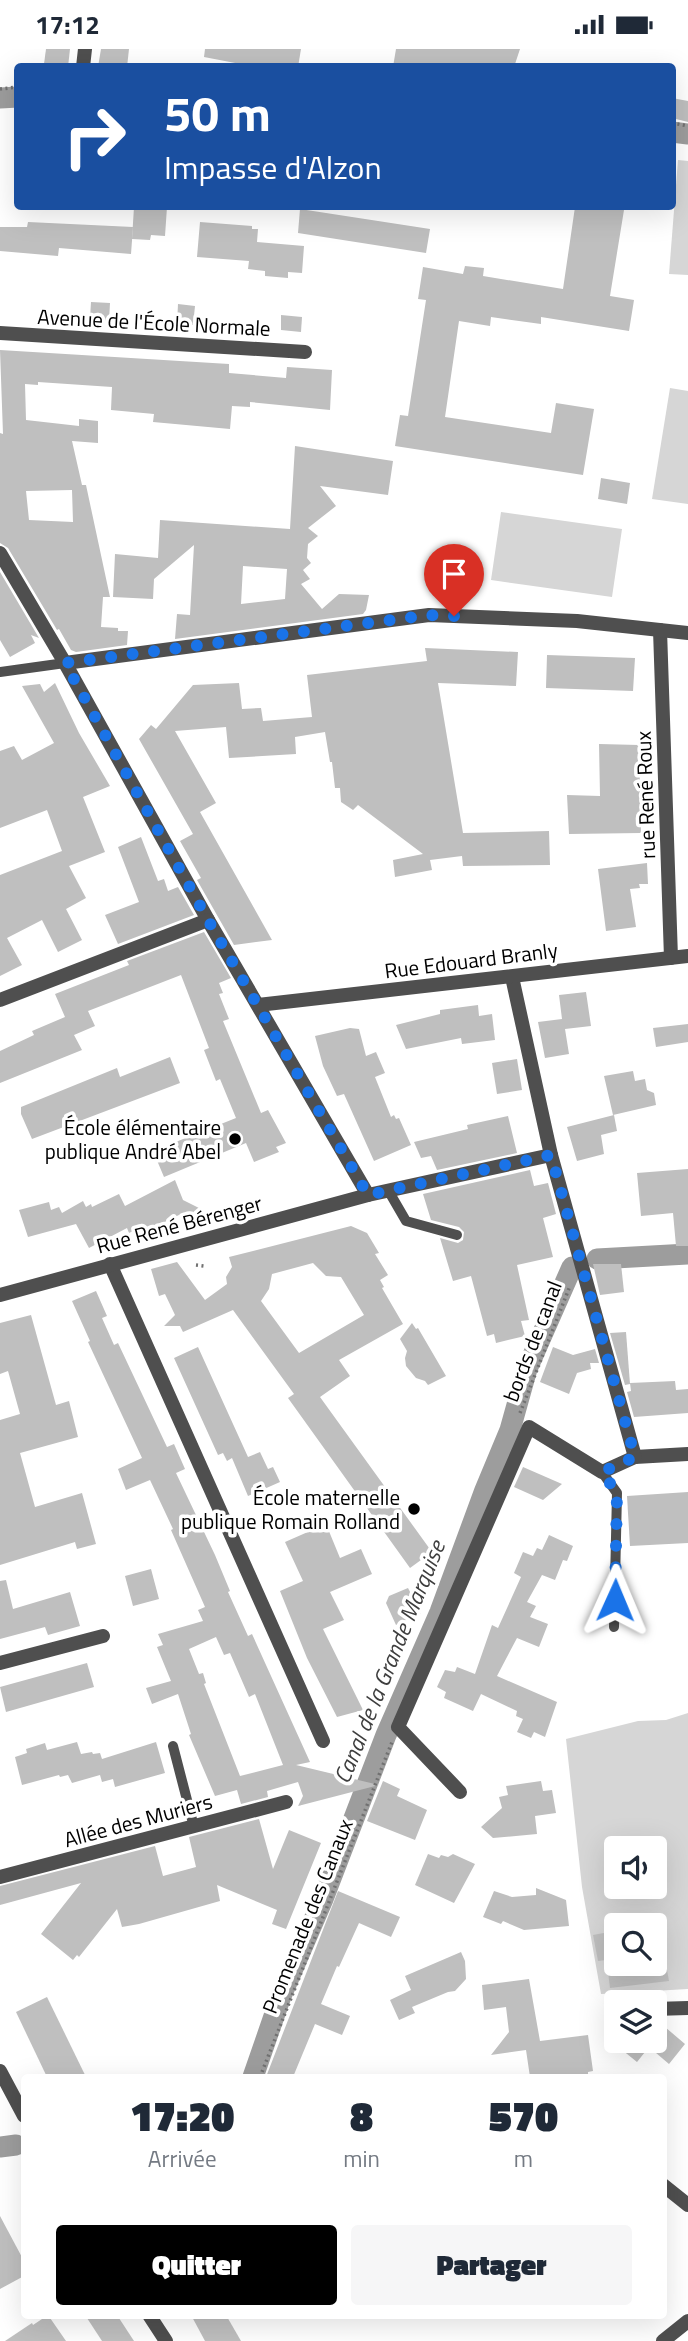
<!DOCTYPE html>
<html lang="fr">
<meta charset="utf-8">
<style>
body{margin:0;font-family:"Titillium Web",sans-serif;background:#f6f6f7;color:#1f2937;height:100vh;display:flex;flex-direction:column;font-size:26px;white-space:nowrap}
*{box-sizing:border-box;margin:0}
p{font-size:23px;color:#747a83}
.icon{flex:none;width:38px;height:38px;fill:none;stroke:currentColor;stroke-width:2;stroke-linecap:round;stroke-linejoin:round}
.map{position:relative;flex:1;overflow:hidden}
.drawer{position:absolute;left:21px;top:2025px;width:646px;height:245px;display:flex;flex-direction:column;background:#fff;border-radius:7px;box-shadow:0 7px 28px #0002}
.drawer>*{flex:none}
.top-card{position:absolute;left:14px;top:14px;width:662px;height:147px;border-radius:7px;box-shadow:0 7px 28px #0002;background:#1a4fa0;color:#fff;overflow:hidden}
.controls{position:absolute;left:604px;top:1787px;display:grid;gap:14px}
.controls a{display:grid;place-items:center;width:63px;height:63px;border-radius:7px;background:#fff;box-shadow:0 7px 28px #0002;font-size:35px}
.pin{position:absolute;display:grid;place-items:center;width:60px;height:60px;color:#fff;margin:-72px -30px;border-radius:50% 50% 50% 0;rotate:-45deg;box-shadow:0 0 7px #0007}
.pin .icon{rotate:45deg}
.me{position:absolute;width:77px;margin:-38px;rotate:1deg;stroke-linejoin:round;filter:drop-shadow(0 0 5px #0008)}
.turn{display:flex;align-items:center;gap:24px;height:147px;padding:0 35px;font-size:32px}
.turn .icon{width:91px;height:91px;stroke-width:2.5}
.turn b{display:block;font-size:49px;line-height:60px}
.eta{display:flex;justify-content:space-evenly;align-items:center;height:119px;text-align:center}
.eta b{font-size:42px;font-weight:800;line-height:49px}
.primary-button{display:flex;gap:14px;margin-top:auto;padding:14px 35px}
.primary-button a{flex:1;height:80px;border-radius:7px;background:#000;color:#fff;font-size:28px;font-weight:800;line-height:80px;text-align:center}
.primary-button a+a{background:#f6f6f7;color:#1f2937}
.status{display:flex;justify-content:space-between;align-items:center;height:49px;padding:0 35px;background:#fff;direction:ltr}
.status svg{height:19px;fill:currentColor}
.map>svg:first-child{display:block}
</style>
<div class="status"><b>17:12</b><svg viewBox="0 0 49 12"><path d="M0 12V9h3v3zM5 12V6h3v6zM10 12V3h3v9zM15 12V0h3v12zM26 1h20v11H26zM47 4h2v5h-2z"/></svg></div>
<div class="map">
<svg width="688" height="2292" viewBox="0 0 688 2292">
<rect width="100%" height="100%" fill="#fff"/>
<g fill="#d6d6d6" fill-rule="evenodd">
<polygon points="678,111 688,112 688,226 669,225"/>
<polygon points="670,339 688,342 688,455 652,450"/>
<polygon points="501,463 622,480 612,548 491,531"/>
<path d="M 688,1664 L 688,1940 L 601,1945 L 582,1838 L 566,1690 L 638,1672 L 666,1671 ZM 616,1799 L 654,1799 L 654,1838 L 616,1838 ZM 616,1876 L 654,1876 L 654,1914 L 616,1914 Z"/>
</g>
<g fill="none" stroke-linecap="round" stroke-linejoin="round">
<g stroke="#9d9d9d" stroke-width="21">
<polyline points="0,49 18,48"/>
<polyline points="672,83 688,85"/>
<polyline points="597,1210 688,1205"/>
<polyline points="253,2028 281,1947 323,1850 386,1686 440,1563 485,1441 510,1381 527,1320 572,1218"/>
<polyline points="0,2098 16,2096"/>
</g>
</g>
<g fill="#bfbfbf" fill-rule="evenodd">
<polygon points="46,0 70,0 68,18 44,15"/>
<polygon points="101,0 129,0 127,18 98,18"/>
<polygon points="205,0 301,0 298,18 256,18 204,8"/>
<polygon points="396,0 520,0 514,18 393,18"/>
<polygon points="672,49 688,52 688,73 672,69"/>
<polygon points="134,158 167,158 165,187 151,186 150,191 132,190"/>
<polygon points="575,158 604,158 624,161 610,247 634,251 629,282 541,268 541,275 491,268 490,277 459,272 445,368 551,384 556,354 594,360 583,426 395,397 400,366 408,367 426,251 418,250 423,218 463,225 465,217 484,219 483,227 563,240"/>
<polygon points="300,160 430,180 426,204 298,184"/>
<polygon points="28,173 133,178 131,205 59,199 58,207 0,202 0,178 27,178"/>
<polygon points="200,173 252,177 252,180 258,180 257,193 304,197 302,224 288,223 288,229 265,227 265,222 248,220 249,212 197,208"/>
<polygon points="91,253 110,254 109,272 90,270"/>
<polygon points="178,255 195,257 193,276 177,276"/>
<polygon points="281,266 302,268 301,283 281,281"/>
<path d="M 0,301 L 229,315 L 229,324 L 286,329 L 287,318 L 332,321 L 330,361 L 250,353 L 250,358 L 232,357 L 230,380 L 153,373 L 154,365 L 111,361 L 112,338 L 38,333 L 38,336 L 25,335 L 26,371 L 79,377 L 79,370 L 98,372 L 98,394 L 72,392 L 82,436 L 86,436 L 110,548 L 103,548 L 101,578 L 118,579 L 118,582 L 128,582 L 127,596 L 76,603 L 71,601 L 59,580 L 57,581 L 8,499 L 0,494 L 0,384 L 3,385 ZM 72,441 L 73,473 L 29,471 L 26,442 Z"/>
<path d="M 295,397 L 393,412 L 388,446 L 320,437 L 336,457 L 308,479 L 318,487 L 308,495 L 307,509 L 311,514 L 303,521 L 310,530 L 301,535 L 322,560 L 339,545 L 369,546 L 366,561 L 363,565 L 175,590 L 177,565 L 190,566 L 194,496 L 154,530 L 153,550 L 113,548 L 115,505 L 158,509 L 160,471 L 290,480 ZM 243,517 L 287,520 L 285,550 L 241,555 Z"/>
<polygon points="601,429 630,434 627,455 598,450"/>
<polygon points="0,523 39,589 31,586 35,594 10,608 0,591"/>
<polygon points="425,599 518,603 516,637 438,634 463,784 549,782 550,816 463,817 462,807 430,811 432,821 395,828 393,811 423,805 358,756 353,761 341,753 340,739 335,739 332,713 330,713 325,683 295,688 296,705 229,709 226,678 175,682 216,754 200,763 272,891 234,896 197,831 201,829 180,792 193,785 139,690 151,676 156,680 193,636 239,634 242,660 261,659 263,672 312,668 307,626 427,612"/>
<polygon points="547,606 635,609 633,642 546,639"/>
<polygon points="55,634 79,684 110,737 83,748 105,803 69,817 86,849 66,860 82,891 58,903 42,871 7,889 22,916 0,927 0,826 62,802 47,761 0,779 0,702 14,697 22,711 54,694 22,637 40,635 44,643"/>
<polygon points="599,695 639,696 641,784 569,785 567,746 600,747"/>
<polygon points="141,788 158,832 164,830 168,842 178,838 194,866 118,895 105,866 139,853 118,798"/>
<polygon points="647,814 648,835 639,835 640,839 630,840 636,878 606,882 598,820"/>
<polygon points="204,883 231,929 219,934 223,944 219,945 229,970 223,972 261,1064 268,1061 286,1094 276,1098 279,1103 254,1113 246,1094 164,1128 153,1102 236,1069 220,1030 216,1032 204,1001 209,999 181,926 88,962 95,977 74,986 82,1001 0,1034 0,1002 34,986 32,982 65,968 55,945 129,916 127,912"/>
<polygon points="586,943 591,977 565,980 569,1005 545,1009 538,973 562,970 559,946"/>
<polygon points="478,956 479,967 492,965 495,991 462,995 461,989 406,1000 396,976 440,965 440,961"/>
<polygon points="688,975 688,993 656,998 653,979"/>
<polygon points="350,979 359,980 366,1007 376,1003 385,1024 375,1028 391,1068 394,1066 396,1070 399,1069 411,1096 374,1112 344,1045 337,1047 323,1017 315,987"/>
<polygon points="170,1008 180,1034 32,1090 21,1065 21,1058 117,1019 120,1028"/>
<polygon points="517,1010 522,1041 497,1045 492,1014"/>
<polygon points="633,1022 635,1032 645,1030 647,1041 654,1044 656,1056 613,1066 604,1027"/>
<polygon points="614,1066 617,1082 601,1086 604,1105 577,1112 567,1078"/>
<polygon points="508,1067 517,1104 437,1121 431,1107 421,1109 414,1093 468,1080 467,1076"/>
<polygon points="688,1120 688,1197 676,1197 673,1164 641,1167 637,1124"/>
<polygon points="530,1121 534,1137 548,1134 556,1165 543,1169 553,1208 517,1216 529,1271 521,1272 525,1287 496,1294 494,1285 487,1287 471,1227 453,1232 440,1189 458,1194 463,1191 464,1183 459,1178 431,1171 423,1145"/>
<polygon points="175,1131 183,1151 211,1165 186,1176 181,1165 140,1185 137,1180 129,1184 127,1179 89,1199 76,1175 28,1188 19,1161 49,1153 51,1161 59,1158 62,1164 83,1152 86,1158 91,1155 92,1158 119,1145 125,1157"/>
<path d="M 351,1177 L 367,1184 L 379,1204 L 375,1205 L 388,1226 L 380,1231 L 384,1238 L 382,1239 L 403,1275 L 339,1311 L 350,1327 L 320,1348 L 432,1503 L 410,1519 L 288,1349 L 294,1345 L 233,1261 L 183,1283 L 180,1277 L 164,1277 L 175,1266 L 165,1245 L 159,1247 L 151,1220 L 177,1213 L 205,1251 L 227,1235 L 226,1228 L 232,1218 L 229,1208 ZM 313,1214 L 326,1227 L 341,1228 L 364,1266 L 299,1304 L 261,1252 L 269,1240 L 272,1225 Z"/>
<polygon points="593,1215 621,1215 624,1243 600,1246"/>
<path d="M 96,1242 L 107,1267 L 102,1269 L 114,1296 L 118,1294 L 167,1398 L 174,1395 L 185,1420 L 176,1424 L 215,1506 L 230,1542 L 228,1543 L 248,1587 L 252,1585 L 310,1713 L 296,1716 L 379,1736 L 298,1757 L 303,1747 L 298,1733 L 267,1742 L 268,1748 L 241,1755 L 237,1741 L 215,1747 L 189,1686 L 191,1685 L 178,1645 L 152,1655 L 146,1639 L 171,1632 L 157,1598 L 163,1596 L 158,1585 L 203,1572 L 198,1561 L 205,1558 L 171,1481 L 173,1480 L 150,1431 L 126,1441 L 118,1420 L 142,1409 L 88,1293 L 90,1292 L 72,1252 ZM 216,1588 L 224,1606 L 230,1604 L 249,1648 L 255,1645 L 283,1716 L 240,1727 L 204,1635 L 206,1634 L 203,1624 L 199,1625 L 189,1600 Z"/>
<polygon points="31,1266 56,1356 69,1352 78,1388 20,1404 35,1458 82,1444 96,1495 77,1500 75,1493 0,1516 0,1371 20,1365 8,1322 0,1325 0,1274"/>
<polygon points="412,1274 416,1280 418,1279 446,1327 428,1336 425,1332 416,1329 406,1317 405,1309 407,1302 400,1290"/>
<polygon points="626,1283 630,1335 625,1336 610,1284"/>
<polygon points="198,1298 248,1408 260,1403 268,1420 273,1418 280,1433 248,1447 232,1409 227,1412 223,1404 218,1406 174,1309"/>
<polygon points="553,1298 573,1306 595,1300 599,1314 590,1314 591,1320 577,1324 569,1345 540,1333"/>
<polygon points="675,1332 676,1341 688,1340 688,1364 634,1368 627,1343 631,1342 630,1334"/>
<polygon points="523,1418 562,1435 543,1451 514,1438"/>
<polygon points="688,1443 688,1494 630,1497 627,1447"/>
<polygon points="326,1475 340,1509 361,1500 372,1525 330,1543 344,1571 323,1580 363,1661 337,1668 307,1609 280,1542 303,1532 285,1493"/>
<polygon points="549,1486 573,1497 567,1512 563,1511 555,1531 542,1526 527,1553 536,1557 530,1568 548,1575 539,1598 517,1589 497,1627 557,1653 545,1688 534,1683 531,1689 517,1683 523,1670 516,1667 517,1662 481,1645 473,1662 444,1649 446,1643 437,1638 445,1621 455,1623 457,1618 475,1625 492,1576 498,1579 521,1528 514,1524 523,1503 533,1507 537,1499 542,1501"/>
<polygon points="151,1520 159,1550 133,1557 125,1527"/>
<polygon points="6,1531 13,1560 70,1543 80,1577 48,1586 45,1578 0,1590 0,1532"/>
<polygon points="408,1539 421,1564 396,1576 386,1554 389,1547"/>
<polygon points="87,1614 94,1638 6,1663 0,1638"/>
<polygon points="77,1693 81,1705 92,1703 93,1705 100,1704 102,1710 156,1693 165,1724 115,1738 113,1730 102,1733 100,1726 72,1734 68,1726 60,1728 59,1726 22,1736 15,1708 27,1704 26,1700 45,1694 47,1701"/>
<polygon points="383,1732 400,1740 397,1747 427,1761 415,1791 367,1772"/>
<polygon points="541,1732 543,1742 552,1741 556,1764 535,1767 537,1785 493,1789 481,1778 502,1759 499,1748 508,1746 506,1737"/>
<polygon points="259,1770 273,1820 289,1781 321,1794 286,1880 272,1875 277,1861 217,1836 220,1852 139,1875 122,1878 117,1860 79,1908 77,1906 73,1911 41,1885 81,1834 0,1856 0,1837 155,1797 163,1827 196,1818 189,1788"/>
<polygon points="428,1805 439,1809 441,1806 448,1808 453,1805 475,1815 454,1854 415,1836"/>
<polygon points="536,1839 566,1851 569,1877 524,1881 503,1872 501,1875 483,1868 494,1842 512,1848 536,1846"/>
<polygon points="338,1842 400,1868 391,1888 359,1874 339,1918 337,1917 321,1955 350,1967 342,1986 315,1975 293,2028 266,2028"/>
<polygon points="609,1883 613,1910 598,1912 593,1886"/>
<polygon points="461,1903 465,1912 466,1930 455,1942 448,1943 412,1958 415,1964 399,1971 390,1951 411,1941 405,1927"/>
<polygon points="666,1915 669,1932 610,1939 608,1923"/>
<polygon points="529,1930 540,1992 588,1986 593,2022 588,2023 588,2028 530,2028 526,2001 491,2006 509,1983 506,1958 484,1961 482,1936"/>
<polygon points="47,1948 86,2028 47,2028 16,1963"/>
<polygon points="665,1978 685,1995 669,2015 649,1998 637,2013 611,1992 654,1992"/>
<polygon points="0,2167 24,2212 24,2227 0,2240"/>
<polygon points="48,2266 66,2292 5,2292 32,2274 33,2276"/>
<polygon points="85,2266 117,2266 134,2292 102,2292"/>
<polygon points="191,2266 226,2266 241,2292 205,2292"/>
</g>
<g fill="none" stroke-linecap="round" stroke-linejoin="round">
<g stroke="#717171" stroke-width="3.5" stroke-dasharray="2 3.5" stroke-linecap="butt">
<polyline points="0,40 18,38"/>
<polyline points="672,74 688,77"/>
<polyline points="196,1216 204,1217"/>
<polyline points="520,1364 570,1237"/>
<polyline points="260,2028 392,1693"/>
</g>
<g stroke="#4f4f4f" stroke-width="10">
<polyline points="0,623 65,614"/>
<polyline points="388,1141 406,1172 457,1186"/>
<polyline points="602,1423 617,1444 614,1578"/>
<polyline points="173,1697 194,1778"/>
</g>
<g stroke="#4f4f4f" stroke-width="14">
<polyline points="83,18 85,0"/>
<polyline points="0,284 305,303"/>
<polyline points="0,504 65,614 208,871 368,1146"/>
<polyline points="660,581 671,909"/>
<polyline points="65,614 429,566 577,572 688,584"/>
<polyline points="512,928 551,1106 635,1408 688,1405"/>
<polyline points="0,951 208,871"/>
<polyline points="258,956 688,907"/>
<polyline points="110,1215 323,1692"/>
<polyline points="0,1246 368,1146 551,1106"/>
<polyline points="0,1614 103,1587"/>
<polyline points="460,1743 398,1678 529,1378 602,1423 635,1408"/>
<polyline points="0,1828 286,1753"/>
<polyline points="654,1960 688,1959"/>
<polyline points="663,2136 688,2156"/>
<polyline points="663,2292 688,2272"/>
</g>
<g stroke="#4f4f4f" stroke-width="14">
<polyline points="0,2022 24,2067"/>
<polyline points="149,2266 166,2292"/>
</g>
</g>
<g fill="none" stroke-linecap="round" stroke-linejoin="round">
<polyline stroke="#1a73e8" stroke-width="12" stroke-dasharray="0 21.6" points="454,567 429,566 65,614 208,871 368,1146 551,1106 635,1408 602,1423 617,1444 615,1551"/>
</g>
<g fill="#000" stroke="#fff" stroke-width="2.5">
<circle cx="235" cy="1090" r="7"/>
<circle cx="414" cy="1460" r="7"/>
</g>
<g text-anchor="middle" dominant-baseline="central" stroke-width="7" stroke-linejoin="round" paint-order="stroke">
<g font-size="21" fill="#000" stroke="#fff">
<text transform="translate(154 273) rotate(3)">Avenue de l'École Normale</text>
<text transform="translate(645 746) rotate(-92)">rue René Roux</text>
<text transform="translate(471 911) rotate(-7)">Rue Edouard Branly</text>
<text transform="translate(179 1175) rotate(-15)">Rue René Bérenger</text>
<text transform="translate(532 1292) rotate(-69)">bords de canal</text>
<text transform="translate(138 1771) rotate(-15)">Allée des Muriers</text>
<text transform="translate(307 1867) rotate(-68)">Promenade des Canaux</text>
</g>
<g font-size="21" fill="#000" stroke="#fff" text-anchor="end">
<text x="221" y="1078">École élémentaire<tspan x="221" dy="24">publique André Abel</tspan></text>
<text x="400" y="1448">École maternelle<tspan x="400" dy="24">publique Romain Rolland</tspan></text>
</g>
<g font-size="23" font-style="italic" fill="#3e3e3e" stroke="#fff">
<text transform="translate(389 1613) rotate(-68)">Canal de la Grande Marquise</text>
</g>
</g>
</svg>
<div class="controls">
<a><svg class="icon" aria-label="sound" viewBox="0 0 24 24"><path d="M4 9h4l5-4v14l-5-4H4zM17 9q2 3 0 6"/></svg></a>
<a><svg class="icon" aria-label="search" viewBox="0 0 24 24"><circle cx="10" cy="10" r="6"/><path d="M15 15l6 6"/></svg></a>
<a><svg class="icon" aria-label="layers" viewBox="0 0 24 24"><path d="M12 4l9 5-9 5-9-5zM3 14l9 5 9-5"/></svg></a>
</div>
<div class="pin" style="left:454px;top:567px;background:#d93025"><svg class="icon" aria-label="arrive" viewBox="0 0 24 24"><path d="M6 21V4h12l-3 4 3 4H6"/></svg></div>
<svg class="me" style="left:615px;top:1551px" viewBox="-20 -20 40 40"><path d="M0-17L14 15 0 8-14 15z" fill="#1a73e8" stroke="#fff" stroke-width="4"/></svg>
<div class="top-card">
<div class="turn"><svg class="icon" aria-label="right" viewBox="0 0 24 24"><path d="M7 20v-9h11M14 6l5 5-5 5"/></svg><div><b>50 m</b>Impasse d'Alzon</div></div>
</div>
<section class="drawer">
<div class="eta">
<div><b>17:20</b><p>Arrivée</p></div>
<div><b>8</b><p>min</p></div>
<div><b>570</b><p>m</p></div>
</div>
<div class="primary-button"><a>Quitter</a><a>Partager</a></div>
</section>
</div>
